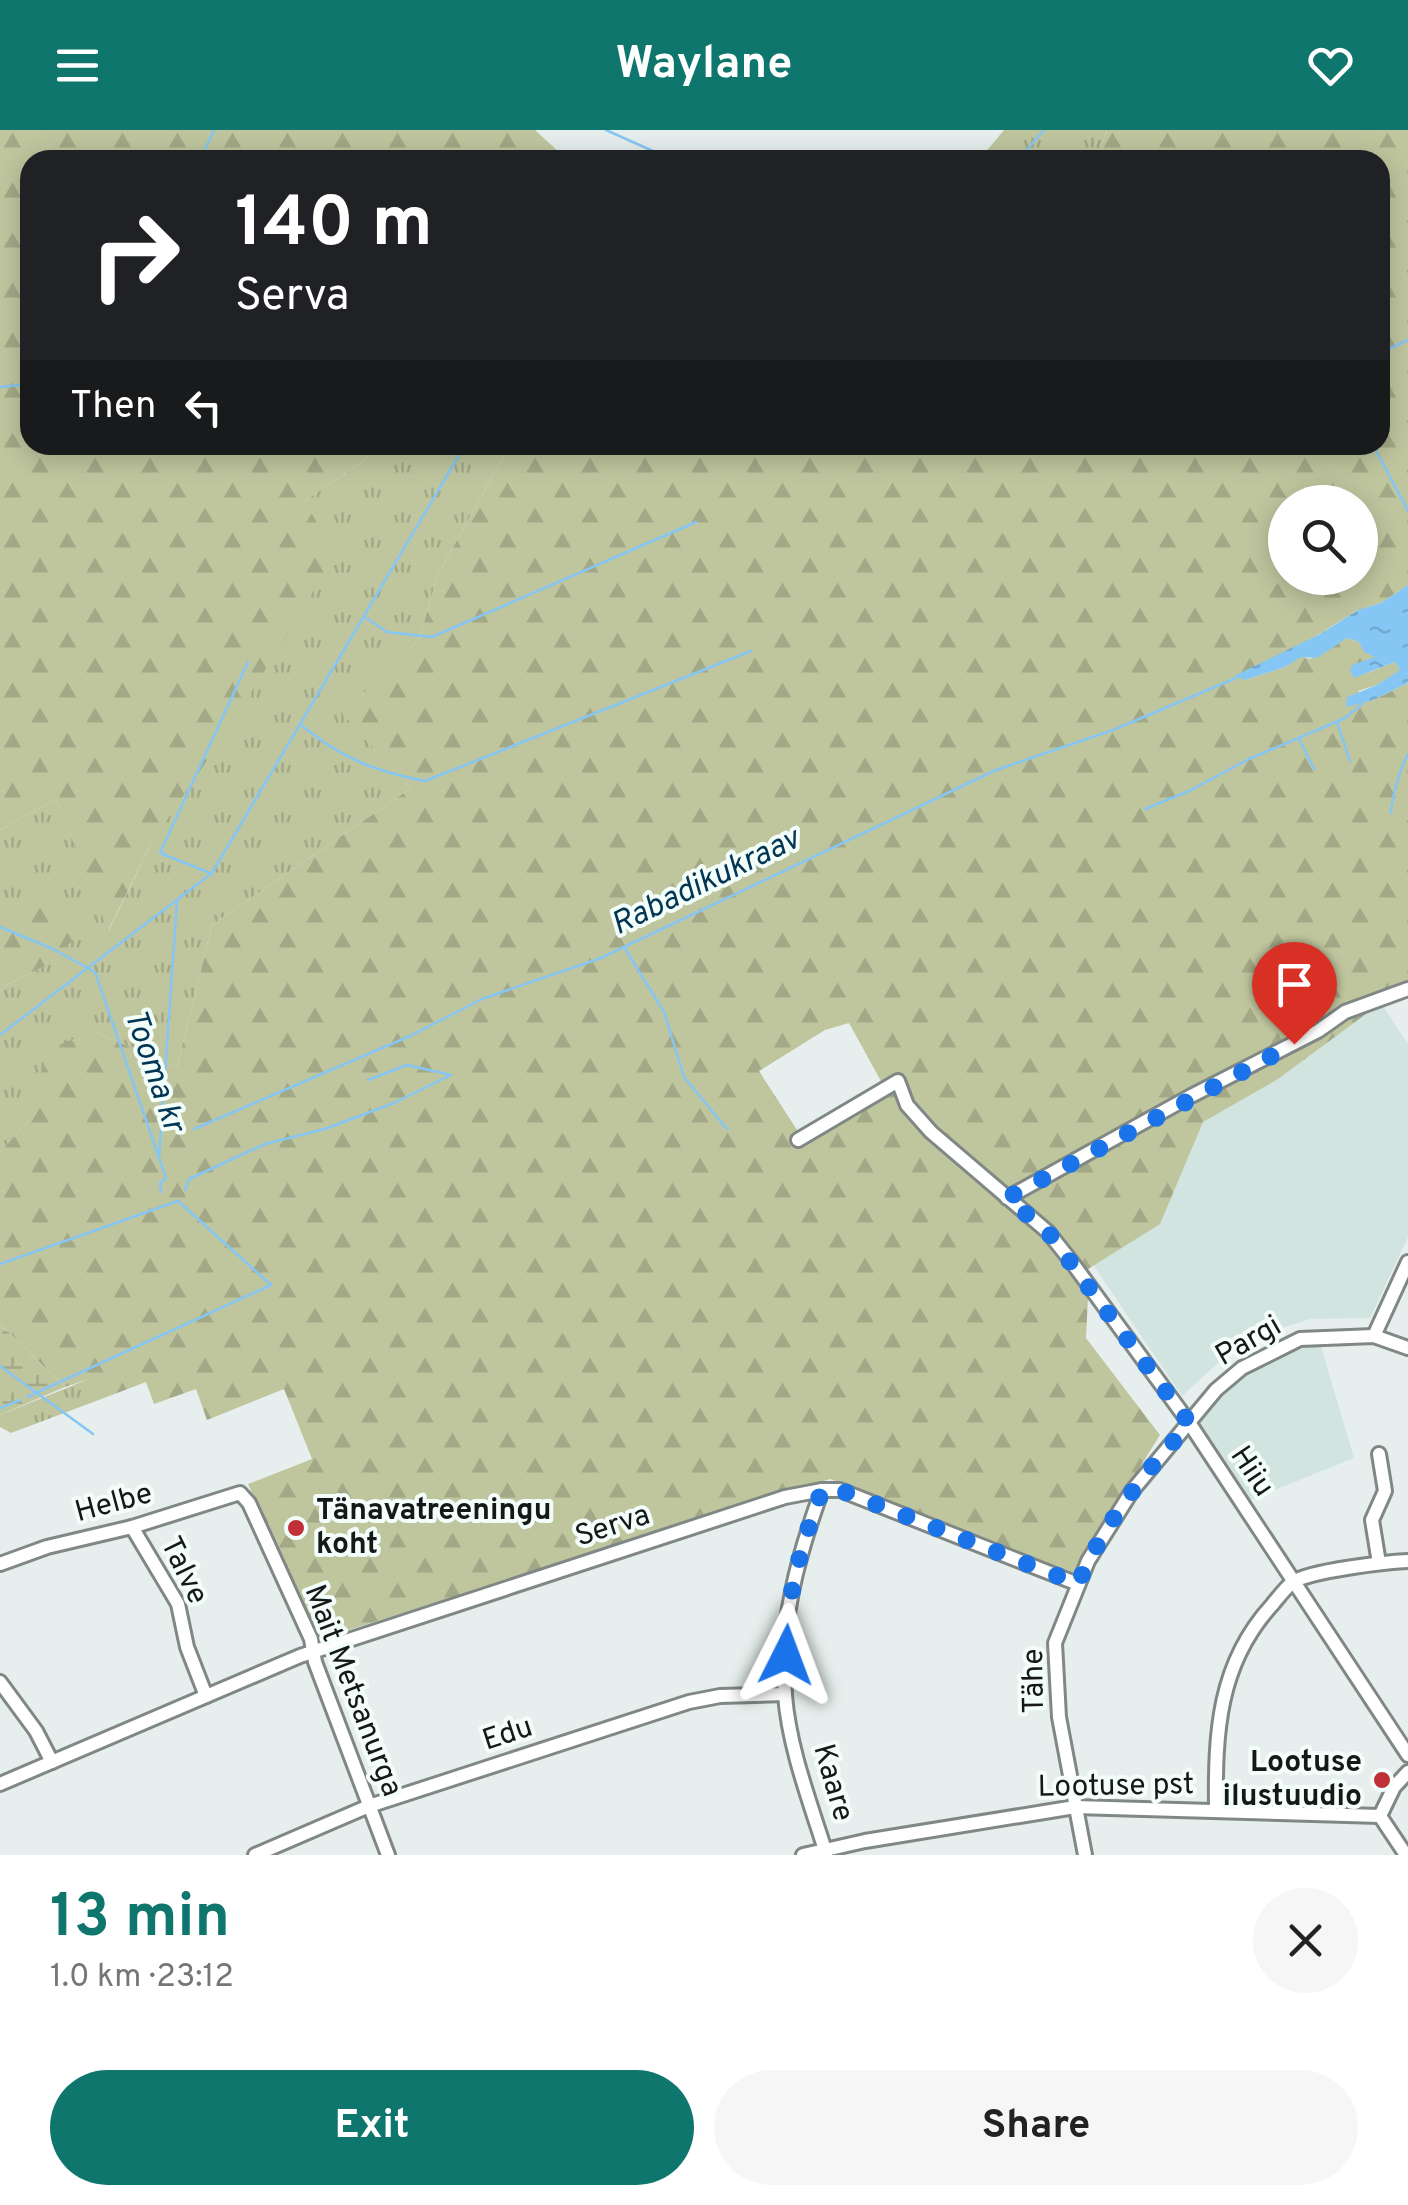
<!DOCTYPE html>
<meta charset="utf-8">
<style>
body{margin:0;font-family:Overpass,sans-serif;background:#f6f6f6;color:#222;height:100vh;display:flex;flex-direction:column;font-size:38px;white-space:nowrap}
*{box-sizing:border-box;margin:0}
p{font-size:32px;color:#767676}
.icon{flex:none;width:55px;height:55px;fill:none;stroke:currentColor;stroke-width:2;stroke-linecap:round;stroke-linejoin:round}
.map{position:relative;height:1725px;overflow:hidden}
.panel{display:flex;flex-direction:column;background:#fff;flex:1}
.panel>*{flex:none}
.banner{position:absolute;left:20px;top:20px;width:1370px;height:305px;border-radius:30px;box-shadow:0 5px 25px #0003;background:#202124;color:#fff;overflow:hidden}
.tools{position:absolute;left:1268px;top:355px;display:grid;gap:20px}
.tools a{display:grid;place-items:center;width:110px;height:110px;border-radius:50%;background:#fff;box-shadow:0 5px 25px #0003;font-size:50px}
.pin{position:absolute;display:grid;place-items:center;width:85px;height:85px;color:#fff;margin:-102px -42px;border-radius:50% 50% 50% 0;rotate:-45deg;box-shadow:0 0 10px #0007}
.pin .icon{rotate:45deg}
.me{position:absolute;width:110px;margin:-55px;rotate:3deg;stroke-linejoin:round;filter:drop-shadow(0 0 8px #0008)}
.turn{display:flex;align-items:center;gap:35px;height:210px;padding:0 50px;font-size:45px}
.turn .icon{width:130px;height:130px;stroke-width:2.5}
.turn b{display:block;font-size:70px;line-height:85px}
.then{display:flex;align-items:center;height:95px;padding:0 50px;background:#0003;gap:20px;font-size:38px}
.round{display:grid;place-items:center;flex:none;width:105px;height:105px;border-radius:52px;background:#f6f6f6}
.summary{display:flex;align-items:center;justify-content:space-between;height:170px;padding:0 50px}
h1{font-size:60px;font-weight:700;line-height:75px;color:#0f766e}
.action{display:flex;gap:20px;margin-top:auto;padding:20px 50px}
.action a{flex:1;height:115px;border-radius:60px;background:#0f766e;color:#fff;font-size:40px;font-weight:700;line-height:115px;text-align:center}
.action a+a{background:#f6f6f6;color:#222}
header{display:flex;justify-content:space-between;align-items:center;height:130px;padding:0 50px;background:#0f766e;color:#fff;font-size:45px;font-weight:700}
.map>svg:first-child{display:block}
</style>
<header><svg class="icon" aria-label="menu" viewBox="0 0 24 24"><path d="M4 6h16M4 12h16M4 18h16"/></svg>Waylane<svg class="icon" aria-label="heart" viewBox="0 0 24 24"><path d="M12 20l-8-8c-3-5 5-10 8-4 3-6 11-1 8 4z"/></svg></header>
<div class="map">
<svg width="1408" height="1725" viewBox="0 0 1408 1725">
<defs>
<pattern id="grass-tufts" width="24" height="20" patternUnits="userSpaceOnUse" patternTransform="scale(2.5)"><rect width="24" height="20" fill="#bfc69e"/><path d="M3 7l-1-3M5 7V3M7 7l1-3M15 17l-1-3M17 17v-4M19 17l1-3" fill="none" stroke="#a3a987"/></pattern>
<pattern id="forest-firs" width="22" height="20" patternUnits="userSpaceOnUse" patternTransform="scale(2.5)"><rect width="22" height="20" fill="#bfc69e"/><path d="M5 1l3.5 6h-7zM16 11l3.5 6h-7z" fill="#a3a987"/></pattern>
<pattern id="wetland-marsh" width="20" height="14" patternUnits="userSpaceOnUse" patternTransform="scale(2.5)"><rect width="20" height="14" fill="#bfc69e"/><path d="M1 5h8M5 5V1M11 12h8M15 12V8" fill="none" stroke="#a3a987"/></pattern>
<pattern id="water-ripples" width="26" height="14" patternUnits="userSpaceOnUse" patternTransform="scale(2.5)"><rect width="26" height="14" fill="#86c6f4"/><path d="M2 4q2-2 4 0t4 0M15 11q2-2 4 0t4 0" fill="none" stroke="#73a9d0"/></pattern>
</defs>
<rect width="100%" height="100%" fill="#e6efed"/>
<g fill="#d2e4e0">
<polygon points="1381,873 1408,914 1408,1107 1370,1188 1310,1189 1264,1204 1220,1231 1182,1266 1039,1055"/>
<polygon points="1320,1213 1354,1328 1250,1370 1200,1296 1202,1280 1247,1243 1279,1226"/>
</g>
<g fill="url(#grass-tufts)">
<polygon points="1004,0 1107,0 1101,17 1111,30 979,30"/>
<polygon points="378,315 510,315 438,444 419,509 343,584 411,658 212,795 177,937 93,901 35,984 0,1022 0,861 4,856 43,837 44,776 0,776 0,700 56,669 109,800 152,712 304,371 360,334"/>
<polygon points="101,1244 112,1265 11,1303 0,1297 0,1285"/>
</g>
<g fill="url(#forest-firs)" fill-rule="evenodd">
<polygon points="0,0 535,0 560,23 574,30 30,30 30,315 378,315 360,334 304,371 336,424 233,592 152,712 108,801 56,669 0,700"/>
<path d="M 1107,0 L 1408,0 L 1408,455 L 1381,473 L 1358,480 L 1245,550 L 1285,537 L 1301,526 L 1310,529 L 1347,508 L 1359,512 L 1376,527 L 1365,544 L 1395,532 L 1401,541 L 1377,555 L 1358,561 L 1371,571 L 1408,553 L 1408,853 L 1278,949 L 1203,992 L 1160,1094 L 1085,1141 L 1081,1151 L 1088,1168 L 1086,1208 L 1160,1305 L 1074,1443 L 830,1349 L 317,1510 L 248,1354 L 312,1329 L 284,1259 L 207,1290 L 196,1259 L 154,1274 L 146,1252 L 112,1265 L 101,1245 L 65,1257 L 0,1194 L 0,1022 L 35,984 L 47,920 L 93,901 L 177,937 L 212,795 L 411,658 L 342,584 L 419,509 L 438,444 L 510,315 L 1380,315 L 1380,30 L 1111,30 L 1101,17 ZM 1285,372 L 1360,372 L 1360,448 L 1285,448 ZM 849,893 L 882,953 L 799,1003 L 759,941 L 825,900 Z"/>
<polygon points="0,776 44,776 80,804 43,837 4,856 0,861"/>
</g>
<polygon fill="url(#wetland-marsh)" points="0,1194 65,1257 0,1285"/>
<polygon fill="url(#water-ripples)" points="1408,455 1408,553 1371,571 1346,577 1347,567 1377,555 1400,540 1395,532 1354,548 1350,541 1352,535 1375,527 1364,522 1359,512 1347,508 1317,528 1301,527 1285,537 1245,550 1234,546 1320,504 1358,480 1381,473"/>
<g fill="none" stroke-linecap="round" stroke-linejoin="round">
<g stroke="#86c6f4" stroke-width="2.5">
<polyline points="606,0 673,30"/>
<polyline points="200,30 214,0"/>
<polyline points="1018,30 1044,0"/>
<polyline points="1380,223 1408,210"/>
<polyline points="0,257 30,254"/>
<polyline points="1373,315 1408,381"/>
<polyline points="366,488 387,502 432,507 696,392"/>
<polyline points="1337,592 1350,631"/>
<path d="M 301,595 C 342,629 375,641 425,651 L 751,521"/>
<polyline points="1299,609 1314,639"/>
<polyline points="1145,679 1189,661 1249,629 1345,588 1362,574"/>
<path d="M 1391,683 C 1392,666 1400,639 1408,624"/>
<polyline points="210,743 160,723 248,532"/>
<polyline points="0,797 53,819 95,842 166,1048 160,1053 161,1062"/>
<polyline points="624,817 664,882 684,947 727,999"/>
<polyline points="0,905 212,743 465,315"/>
<polyline points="194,999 410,906 482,869 601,828 996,640 1113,600 1236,548"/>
<polyline points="159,1027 177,772"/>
<polyline points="185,1060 189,1049 265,1014 325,999 394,973 451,945 407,935 368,950"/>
<polyline points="0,1134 178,1071 271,1155 27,1267"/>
<polyline points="0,1236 93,1304"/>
<polyline points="0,1278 20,1270"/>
</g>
<defs>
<g id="minor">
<polyline points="798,1010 898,951 907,975 931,1002 1048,1102 1071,1131 1190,1294 1408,1625"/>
<polyline points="1007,1068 1191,966 1318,901 1345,882 1408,859"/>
<polyline points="1374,1206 1408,1132"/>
<polyline points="1379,1324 1385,1361 1372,1390 1379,1433"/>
<path d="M 822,1360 C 798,1426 779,1493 785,1565 C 789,1618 810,1672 826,1723"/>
<polyline points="132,1397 178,1474 187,1517 206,1566"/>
<polyline points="0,1434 47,1417 132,1397 240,1363 249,1373 311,1509 315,1532 388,1725"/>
<polyline points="0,1552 36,1601 52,1632"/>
<polyline points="0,1654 300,1526 785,1367 822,1360 840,1360 1078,1454"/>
<path d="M 1216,1680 C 1215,1603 1218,1534 1272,1475 C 1278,1468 1286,1457 1293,1452 C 1310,1441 1385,1432 1408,1431"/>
<polyline points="1380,1686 1394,1657 1408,1642"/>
<polyline points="1380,1686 1406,1725"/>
<polyline points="255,1725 369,1676 689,1572 720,1566 785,1564"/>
<polyline points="803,1725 865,1711 1075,1677 1380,1686"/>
<polyline points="1085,1725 1059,1587 1055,1513 1088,1431 1132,1361 1216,1260 1242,1238 1300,1209 1374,1206 1408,1218"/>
</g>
</defs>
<use href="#minor" stroke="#808886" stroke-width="18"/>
<use href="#minor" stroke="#fff" stroke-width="12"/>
</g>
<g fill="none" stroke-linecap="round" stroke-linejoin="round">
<path stroke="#1a73e8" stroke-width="18" stroke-dasharray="0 32.4" d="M 786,1525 C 786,1466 802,1414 822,1360 L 840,1360 L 1078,1454 C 1104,1394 1145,1341 1190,1294 L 1048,1102 L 1007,1068 L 1294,914"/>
</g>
<g fill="#c03039" stroke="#f3fdfa" stroke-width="4">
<circle cx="296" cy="1398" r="10"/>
<circle cx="1382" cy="1650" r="10"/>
</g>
<g text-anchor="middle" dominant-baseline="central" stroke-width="8" stroke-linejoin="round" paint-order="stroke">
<g font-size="30" fill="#151818" stroke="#f3fdfa">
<text transform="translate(1249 1212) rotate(-30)">Pargi</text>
<text transform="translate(1251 1342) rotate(56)">Hiiu</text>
<text transform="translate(114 1374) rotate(-15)">Helbe</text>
<text transform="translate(613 1397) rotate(-18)">Serva</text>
<text transform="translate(183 1441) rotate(64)">Talve</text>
<text transform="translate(1035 1551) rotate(-91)">Tähe</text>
<text transform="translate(352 1561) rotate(69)">Mait Metsanurga</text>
<text transform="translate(508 1605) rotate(-18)">Edu</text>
<text transform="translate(832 1653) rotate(74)">Kaare</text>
<text transform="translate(1116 1657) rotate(-1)">Lootuse pst</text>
</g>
<g font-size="30" font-weight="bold" fill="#151818" stroke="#f3fdfa" text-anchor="start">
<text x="316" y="1381">Tänavatreeningu<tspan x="316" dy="34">koht</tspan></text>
<text x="1362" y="1633" text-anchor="end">Lootuse<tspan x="1362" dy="34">ilustuudio</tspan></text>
</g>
<g font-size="32" font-style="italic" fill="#003654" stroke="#f3fdfa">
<text transform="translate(706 753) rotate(-26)">Rabadikukraav</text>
<text transform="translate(153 941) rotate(71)">Tooma kr</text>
</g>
</g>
</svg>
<div class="tools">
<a><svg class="icon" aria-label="search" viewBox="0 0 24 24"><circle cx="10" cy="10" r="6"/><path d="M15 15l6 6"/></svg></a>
</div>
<div class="pin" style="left:1294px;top:914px;background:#d93025"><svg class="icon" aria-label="arrive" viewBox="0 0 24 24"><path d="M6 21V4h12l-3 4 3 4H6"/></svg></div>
<svg class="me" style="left:786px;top:1525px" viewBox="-20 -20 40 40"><path d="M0-17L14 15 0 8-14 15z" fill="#1a73e8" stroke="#fff" stroke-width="4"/></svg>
<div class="banner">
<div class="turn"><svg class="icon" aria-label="right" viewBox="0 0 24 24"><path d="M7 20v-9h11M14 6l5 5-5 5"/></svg><div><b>140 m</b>Serva</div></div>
<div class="then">Then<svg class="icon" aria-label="left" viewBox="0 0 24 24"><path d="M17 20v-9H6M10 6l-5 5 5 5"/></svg></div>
</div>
</div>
<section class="panel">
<div class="summary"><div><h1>13 min</h1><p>1.0 km · 23:12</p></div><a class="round"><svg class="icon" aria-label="close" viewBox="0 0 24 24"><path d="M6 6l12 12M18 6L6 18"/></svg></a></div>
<div class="action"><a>Exit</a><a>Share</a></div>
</section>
